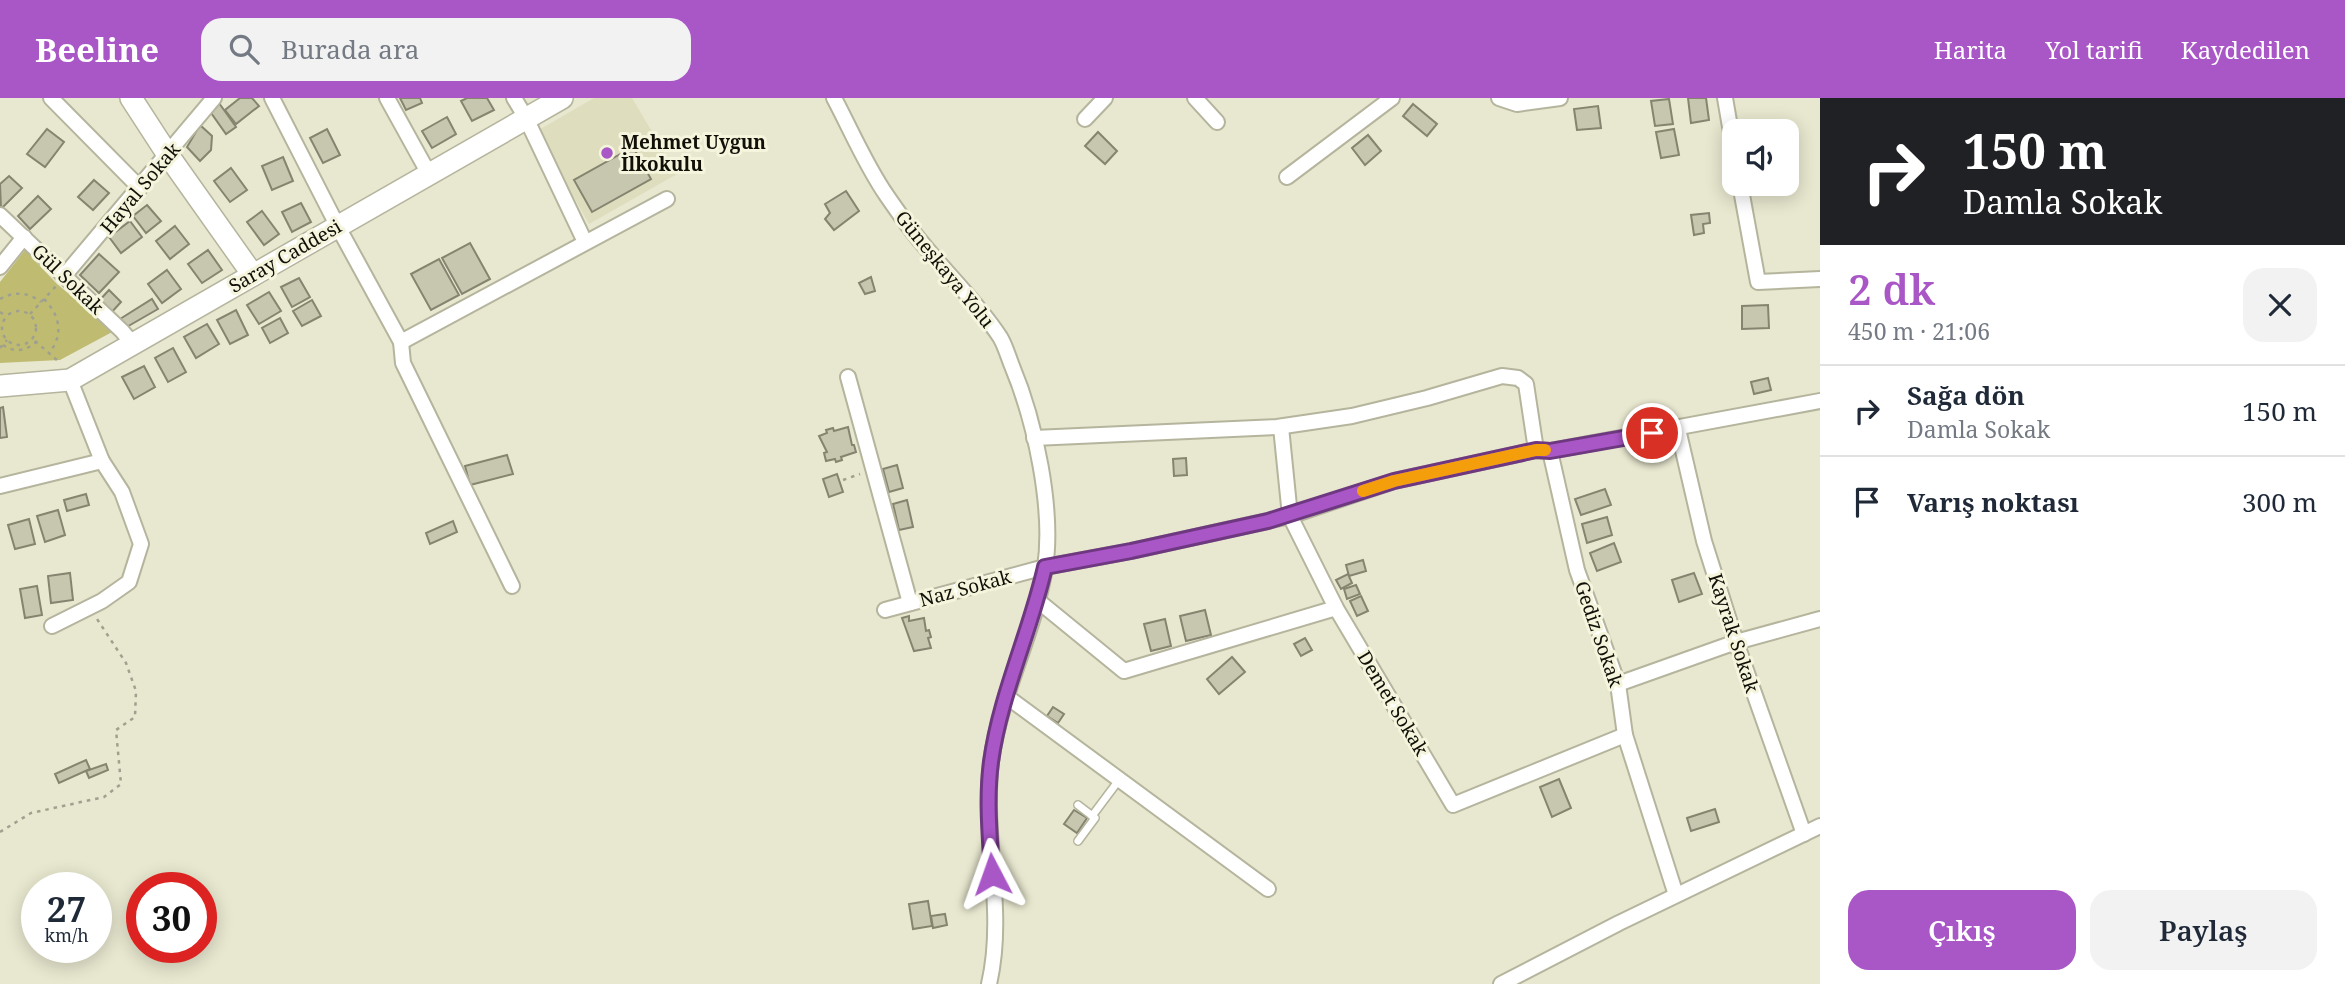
<!DOCTYPE html>
<html lang="tr">
<meta charset="utf-8">
<style>
body{margin:0;font-family:"Noto Serif",serif;background:#f2f2f3;color:#1f2937;height:100vh;display:flex;flex-direction:column;font-size:26px;white-space:nowrap}
*{box-sizing:border-box;margin:0}
p{font-size:23px;color:#747a83}
.icon{flex:none;width:38px;height:38px;fill:none;stroke:currentColor;stroke-width:2;stroke-linecap:round;stroke-linejoin:round}
.map{position:relative;flex:1;overflow:hidden}
.side{display:flex;flex-direction:column;background:#fff;width:525px}
.side>*{flex:none}
.hud{background:#202124;color:#fff;overflow:hidden}
.controls{position:absolute;left:1722px;top:21px;display:grid;gap:14px}
.controls a{display:grid;place-items:center;width:77px;height:77px;border-radius:14px;background:#fff;box-shadow:0 4px 18px #0003;font-size:35px}
.speed{position:absolute;left:21px;top:774px;display:flex;gap:14px;font-size:35px;font-weight:700;text-align:center}
.speed>*{display:grid;place-content:center;width:91px;height:91px;border-radius:50%;background:#fff;box-shadow:0 4px 18px #0003;line-height:1}
.speed small{font-size:18px;font-weight:400}
.speed .limit{border:10px solid #d22;background:#fff;color:#111}
.pin{position:absolute;display:grid;place-items:center;width:60px;height:60px;color:#fff;margin:-30px;border:4px solid #fff;border-radius:50%;box-shadow:0 2px 7px #0007}
.me{position:absolute;width:77px;margin:-38px;rotate:356deg;stroke-linejoin:round;filter:drop-shadow(0 0 5px #0008)}
.turn{display:flex;align-items:center;gap:24px;height:147px;padding:0 28px;font-size:32px}
.turn .icon{width:91px;height:91px;stroke-width:2.5}
.turn b{display:block;font-size:49px;line-height:60px}
.round{display:grid;place-items:center;flex:none;width:74px;height:74px;border-radius:21px;background:#f2f2f3}
.overview{display:flex;align-items:center;justify-content:space-between;height:119px;padding:0 28px}
h1{font-size:42px;font-weight:600;line-height:52px;color:#a956c6}
.button{display:flex;gap:14px;margin-top:auto;padding:14px 28px}
.button a{flex:1;height:80px;border-radius:21px;background:#a956c6;color:#fff;font-size:28px;font-weight:600;line-height:80px;text-align:center}
.button a+a{background:#f2f2f3;color:#1f2937}
ul{padding:0;list-style:none}
li{display:flex;align-items:center;gap:21px;height:91px;padding:0 28px;border-top:2px solid #e0e1e3}
li div{flex:1}
li b{display:block;font-size:26px}
li em{font-style:normal}
header{display:flex;align-items:center;gap:42px;box-sizing:border-box;height:98px;padding:0 35px;background:#a956c6;color:#fff}
header strong{font-size:33px}
nav{display:flex;gap:38px;margin-inline-start:auto;font-size:24px}
.search{width:490px;height:63px;background:#f2f2f3;display:flex;align-items:center;gap:18px;box-sizing:border-box;padding:0 24px;border-radius:21px;color:#747a83;font-size:26px}
main{display:flex;flex:1;min-height:0}
.map>svg:first-child{display:block}
</style>
<header>
<strong>Beeline</strong>
<div class="search"><svg class="icon" aria-label="search" viewBox="0 0 24 24"><circle cx="10" cy="10" r="6"/><path d="M15 15l6 6"/></svg>Burada ara</div>
<nav><a>Harita</a><a>Yol tarifi</a><a>Kaydedilen</a></nav>
</header>
<main>
<div class="map">
<svg width="1820" height="886" viewBox="0 0 1820 886">
<rect width="100%" height="100%" fill="#e8e8d0"/>
<polygon fill="#deddbe" points="594,0 632,0 677,76 589,126 537,33"/>
<polygon fill="#bfbc72" points="25,152 57,186 114,233 60,262 0,265 0,184"/>
<g fill="#c7c7af" stroke="#85846f" stroke-width="2">
<polygon points="240,0 252,0 259,8 236,26 225,12"/>
<polygon points="400,0 420,0 422,5 406,12"/>
<polygon points="467,0 487,0 494,12 472,23 461,3"/>
<polygon points="1688,0 1706,0 1709,22 1691,25"/>
<polygon points="1669,1 1673,26 1655,28 1651,3"/>
<polygon points="219,5 236,29 226,36 209,12"/>
<polygon points="1413,6 1437,26 1427,38 1403,18"/>
<polygon points="1598,8 1601,30 1577,32 1574,11"/>
<polygon points="447,19 456,36 432,50 422,33"/>
<polygon points="200,27 212,38 211,52 200,63 187,49"/>
<polygon points="47,31 64,44 45,69 27,56"/>
<polygon points="327,31 340,57 323,65 310,40"/>
<polygon points="1674,31 1679,57 1661,60 1656,34"/>
<polygon points="1098,34 1117,53 1105,66 1085,48"/>
<polygon points="1368,37 1381,53 1365,67 1352,50"/>
<polygon points="633,49 651,81 592,114 574,82"/>
<polygon points="283,59 293,83 272,92 262,68"/>
<polygon points="231,70 247,92 230,104 214,83"/>
<polygon points="9,78 22,90 1,111 0,86"/>
<polygon points="94,82 109,95 93,112 78,99"/>
<polygon points="846,93 859,113 834,132 825,121 830,115 825,106"/>
<polygon points="38,98 51,111 30,131 18,118"/>
<polygon points="301,105 311,124 292,134 282,114"/>
<polygon points="147,107 161,123 146,135 133,118"/>
<polygon points="262,113 279,136 264,147 247,124"/>
<polygon points="1709,115 1710,125 1703,126 1704,135 1694,137 1691,117"/>
<polygon points="130,123 142,139 121,155 109,139"/>
<polygon points="175,128 189,146 170,161 156,143"/>
<polygon points="470,145 490,181 462,196 442,160"/>
<polygon points="208,152 222,172 202,185 188,166"/>
<polygon points="99,156 119,174 99,195 80,177"/>
<polygon points="439,161 459,197 431,212 411,176"/>
<polygon points="167,172 181,191 162,205 148,186"/>
<polygon points="871,179 875,193 865,196 859,185"/>
<polygon points="299,180 310,199 292,209 281,189"/>
<polygon points="109,192 121,204 110,216 97,205"/>
<polygon points="269,194 281,213 259,226 247,207"/>
<polygon points="152,201 158,211 125,230 120,221"/>
<polygon points="312,202 321,218 302,228 293,213"/>
<polygon points="1768,207 1769,230 1742,231 1742,208"/>
<polygon points="236,212 248,237 230,246 217,222"/>
<polygon points="280,220 288,235 270,245 262,230"/>
<polygon points="207,226 219,246 196,260 184,239"/>
<polygon points="173,250 186,274 168,284 155,260"/>
<polygon points="144,268 155,289 134,301 122,279"/>
<polygon points="1768,280 1771,292 1754,296 1751,284"/>
<polygon points="3,309 7,339 0,340 0,310"/>
<polygon points="848,329 852,347 854,347 856,354 841,359 842,362 836,364 835,361 826,363 824,355 827,354 819,338 827,335 826,332 833,330 834,333"/>
<polygon points="507,357 513,376 470,387 465,368"/>
<polygon points="1186,360 1187,377 1174,378 1173,361"/>
<polygon points="897,367 903,390 889,394 883,371"/>
<polygon points="837,376 843,394 829,399 823,381"/>
<polygon points="1605,391 1611,407 1581,417 1575,401"/>
<polygon points="86,396 89,407 67,413 64,402"/>
<polygon points="907,402 913,429 899,432 893,406"/>
<polygon points="58,412 65,437 45,444 37,418"/>
<polygon points="1607,419 1612,437 1587,445 1582,426"/>
<polygon points="29,421 35,446 15,451 8,427"/>
<polygon points="453,423 457,434 430,446 426,435"/>
<polygon points="1614,445 1621,464 1597,473 1590,455"/>
<polygon points="1363,462 1366,473 1349,478 1346,467"/>
<polygon points="70,475 73,502 51,505 48,478"/>
<polygon points="1694,475 1702,496 1679,504 1672,482"/>
<polygon points="1348,476 1352,485 1341,491 1336,482"/>
<polygon points="1356,487 1360,496 1347,501 1344,491"/>
<polygon points="37,488 42,517 25,520 20,491"/>
<polygon points="1361,498 1368,513 1357,518 1350,503"/>
<polygon points="1205,512 1211,537 1186,543 1180,518"/>
<polygon points="909,518 909,523 924,520 926,533 929,532 931,539 928,540 931,550 914,553 902,520"/>
<polygon points="1165,521 1171,548 1151,553 1144,526"/>
<polygon points="1305,540 1312,552 1301,558 1294,546"/>
<polygon points="1232,559 1245,574 1219,596 1207,581"/>
<polygon points="1053,609 1064,616 1058,625 1047,618"/>
<polygon points="86,662 90,671 59,685 55,676"/>
<polygon points="106,666 108,672 89,680 86,673"/>
<polygon points="1559,681 1571,710 1552,719 1540,689"/>
<polygon points="1715,711 1719,724 1691,733 1687,720"/>
<polygon points="1074,712 1087,720 1077,735 1064,726"/>
<polygon points="928,803 932,828 913,831 909,806"/>
<polygon points="945,816 947,827 933,830 931,818"/>
</g>
<g fill="none" stroke-linecap="round" stroke-linejoin="round">
<defs>
<g id="lane">
<polyline points="1092,718 1119,682"/>
<polyline points="1078,743 1095,720 1078,707"/>
</g>
<g id="street">
<polyline points="51,0 140,90"/>
<polyline points="272,0 337,127 401,244 403,265 512,488"/>
<polyline points="387,0 429,76"/>
<polyline points="514,0 526,20 585,144"/>
<path d="M 834,0 C 851,32 866,68 887,98 C 898,114 909,130 922,145 C 948,177 977,204 1000,239 C 1005,247 1008,258 1012,268 C 1035,323 1054,411 1045,470 C 1034,536 1000,597 991,664 C 982,737 1006,813 989,886"/>
<polyline points="1195,0 1217,24"/>
<polyline points="1499,0 1517,6 1560,0"/>
<polyline points="1725,0 1734,52"/>
<polyline points="1085,21 1105,0"/>
<polyline points="1287,79 1392,0"/>
<polyline points="1740,86 1758,184 1820,181"/>
<polyline points="0,117 122,233 133,246"/>
<polyline points="0,169 24,139"/>
<polyline points="64,178 214,0"/>
<polyline points="401,244 667,101"/>
<polyline points="848,279 910,505"/>
<polyline points="1281,329 1290,418 1336,510 1453,707 1625,637"/>
<polyline points="1678,331 1704,443 1736,544 1804,736"/>
<polyline points="1034,340 1277,329 1352,318 1427,300 1502,278 1518,280 1526,286 1536,352"/>
<polyline points="1550,353 1577,472 1618,586 1625,637 1676,797"/>
<polyline points="0,388 102,363"/>
<polyline points="1037,502 1124,573 1336,510"/>
<polyline points="885,512 1045,469 1131,453 1290,418 1394,383 1536,352 1550,353 1820,303"/>
<polyline points="52,528 102,503 129,484 141,446 122,394 102,363 70,282"/>
<polyline points="1618,586 1736,544 1820,521"/>
<polyline points="1006,598 1268,791"/>
<polyline points="1501,886 1619,825 1820,728"/>
</g>
<g id="secondary">
<polyline points="131,0 168,57 253,177"/>
<polyline points="0,288 70,282 562,0"/>
</g>
</defs>
<use href="#lane" stroke="#b5b49d" stroke-width="10"/>
<use href="#street" stroke="#b5b49d" stroke-width="18"/>
<use href="#secondary" stroke="#b5b49d" stroke-width="24"/>
<g stroke="#a0a08e" stroke-width="2.5" stroke-dasharray="3.5 5" stroke-linecap="butt">
<path d="M 0,201 C 14,193 28,194 41,204"/>
<path d="M 44,201 C 60,217 64,237 49,255"/>
<circle cx="19" cy="230" r="17"/>
<polyline points="0,214 6,218"/>
<polyline points="30,216 57,187"/>
<polyline points="35,243 58,263"/>
<path d="M 3,247 C 14,255 26,253 36,244"/>
<polyline points="0,250 7,242"/>
<polyline points="843,382 860,376"/>
<polyline points="0,734 31,715 104,699 121,686 116,632 135,619 136,593 126,565 97,521"/>
</g>
<use href="#lane" stroke="#fff" stroke-width="7"/>
<use href="#street" stroke="#fff" stroke-width="14"/>
<use href="#secondary" stroke="#fff" stroke-width="21"/>
</g>
<g fill="none" stroke-linecap="round" stroke-linejoin="round">
<defs>
<path id="route" d="M 992,776 C 990,739 986,702 991,664 C 1000,597 1030,535 1045,469 L 1131,453 L 1268,423 L 1394,383 L 1536,352 L 1550,353 L 1652,335"/>
</defs>
<use href="#route" stroke="#6e3881" stroke-width="18"/>
<use href="#route" stroke="#a956c6" stroke-width="12"/>
<polyline stroke="#f59e0b" stroke-width="12" points="1363,393 1394,383 1536,352 1545,352"/>
</g>
<circle fill="#a956c6" stroke="#f5f5dd" stroke-width="2.5" cx="607" cy="55" r="7"/>
<g text-anchor="middle" dominant-baseline="central" stroke-width="6" stroke-linejoin="round" paint-order="stroke">
<g font-size="19" font-weight="bold" fill="#101008" stroke="#f5f5dd" text-anchor="start">
<text x="621" y="44">Mehmet Uygun<tspan x="621" dy="22">İlkokulu</tspan></text>
</g>
<g font-size="19" fill="#101008" stroke="#f5f5dd">
<text transform="translate(140 90) rotate(-50)">Hayal Sokak</text>
<text transform="translate(285 158) rotate(-30)">Saray Caddesi</text>
<text transform="translate(945 171) rotate(51)">Güneşkaya Yolu</text>
<text transform="translate(68 181) rotate(44)">Gül Sokak</text>
<text transform="translate(965 490) rotate(-15)">Naz Sokak</text>
<text transform="translate(1734 535) rotate(72)">Kayrak Sokak</text>
<text transform="translate(1599 536) rotate(71)">Gediz Sokak</text>
<text transform="translate(1393 605) rotate(59)">Demet Sokak</text>
</g>
</g>
</svg>
<div class="controls">
<a><svg class="icon" aria-label="sound" viewBox="0 0 24 24"><path d="M4 9h4l5-4v14l-5-4H4zM17 9q2 3 0 6"/></svg></a>
</div>
<div class="speed"><div>27<small>km/h</small></div><div class="limit">30</div></div>
<div class="pin" style="left:1652px;top:335px;background:#d93025"><svg class="icon" aria-label="arrive" viewBox="0 0 24 24"><path d="M6 21V4h12l-3 4 3 4H6"/></svg></div>
<svg class="me" style="left:992px;top:776px" viewBox="-20 -20 40 40"><path d="M0-17L14 15 0 8-14 15z" fill="#a956c6" stroke="#fff" stroke-width="4"/></svg>
</div>
<section class="side">
<div class="hud">
<div class="turn"><svg class="icon" aria-label="right" viewBox="0 0 24 24"><path d="M7 20v-9h11M14 6l5 5-5 5"/></svg><div><b>150 m</b>Damla Sokak</div></div>
</div>
<div class="overview"><div><h1>2 dk</h1><p>450 m · 21:06</p></div><a class="round"><svg class="icon" aria-label="close" viewBox="0 0 24 24"><path d="M6 6l12 12M18 6L6 18"/></svg></a></div>
<ul>
<li><svg class="icon" aria-label="right" viewBox="0 0 24 24"><path d="M7 20v-9h11M14 6l5 5-5 5"/></svg><div><b>Sağa dön</b><p>Damla Sokak</p></div><em>150 m</em></li>
<li><svg class="icon" aria-label="arrive" viewBox="0 0 24 24"><path d="M6 21V4h12l-3 4 3 4H6"/></svg><div><b>Varış noktası</b></div><em>300 m</em></li>
</ul>
<div class="button"><a>Çıkış</a><a>Paylaş</a></div>
</section>
</main>
